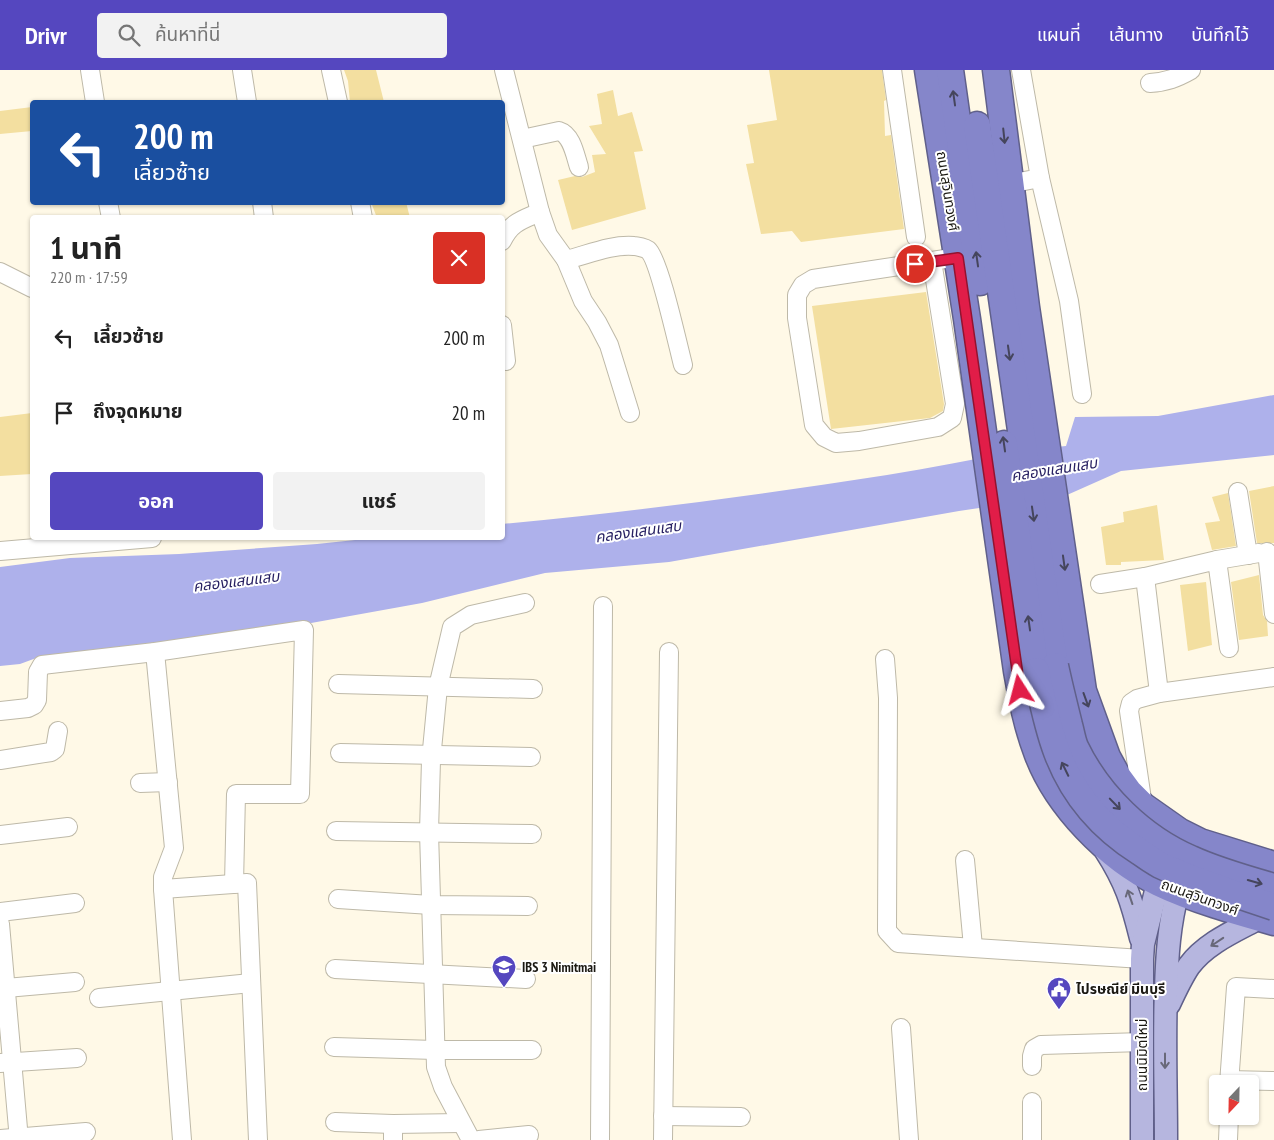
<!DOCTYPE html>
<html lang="th">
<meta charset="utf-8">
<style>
body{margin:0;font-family:"PT Sans Narrow","Noto Sans Thai",sans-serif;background:#f2f2f2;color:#222;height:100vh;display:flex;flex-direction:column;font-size:19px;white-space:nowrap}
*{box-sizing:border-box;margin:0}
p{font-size:16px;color:#767676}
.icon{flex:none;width:28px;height:28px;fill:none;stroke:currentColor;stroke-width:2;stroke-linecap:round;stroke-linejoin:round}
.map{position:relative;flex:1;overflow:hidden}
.sheet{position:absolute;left:30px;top:145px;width:475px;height:325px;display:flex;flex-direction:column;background:#fff;border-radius:5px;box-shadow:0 1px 4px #0004}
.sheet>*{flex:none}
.guide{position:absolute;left:30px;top:30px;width:475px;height:105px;border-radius:5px;box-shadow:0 1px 4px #0004;background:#1a4fa0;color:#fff;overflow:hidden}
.needle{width:32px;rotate:202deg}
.controls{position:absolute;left:1209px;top:1005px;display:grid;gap:10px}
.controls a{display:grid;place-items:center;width:50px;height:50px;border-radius:5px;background:#fff;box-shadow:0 1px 4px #0004;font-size:25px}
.pin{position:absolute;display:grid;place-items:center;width:42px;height:42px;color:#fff;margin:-21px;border:2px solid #fff;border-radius:50%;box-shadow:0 1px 5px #0007}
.me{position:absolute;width:55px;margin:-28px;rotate:351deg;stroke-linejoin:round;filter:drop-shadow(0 0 4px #0008)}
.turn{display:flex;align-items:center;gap:18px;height:105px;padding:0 20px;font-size:22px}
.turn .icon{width:65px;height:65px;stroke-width:2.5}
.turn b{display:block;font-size:35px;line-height:42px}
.round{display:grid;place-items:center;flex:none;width:52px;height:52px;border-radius:5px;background:#f2f2f2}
.headline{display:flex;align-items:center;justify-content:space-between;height:85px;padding:0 20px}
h1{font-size:30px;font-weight:700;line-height:38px}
.primary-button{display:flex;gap:10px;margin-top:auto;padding:10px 20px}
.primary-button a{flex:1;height:58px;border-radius:5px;background:#5547bf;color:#fff;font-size:20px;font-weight:700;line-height:58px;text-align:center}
.primary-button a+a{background:#f2f2f2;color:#222}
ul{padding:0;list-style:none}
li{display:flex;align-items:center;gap:15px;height:75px;padding:0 20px}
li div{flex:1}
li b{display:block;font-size:19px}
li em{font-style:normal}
header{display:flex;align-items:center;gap:30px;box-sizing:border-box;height:70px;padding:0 25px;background:#5547bf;color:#fff}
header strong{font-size:24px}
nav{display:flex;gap:28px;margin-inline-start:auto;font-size:18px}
.search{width:350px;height:45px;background:#f2f2f2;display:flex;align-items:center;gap:12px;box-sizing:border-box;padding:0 18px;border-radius:5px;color:#767676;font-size:19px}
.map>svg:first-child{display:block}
</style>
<header>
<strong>Drivr</strong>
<div class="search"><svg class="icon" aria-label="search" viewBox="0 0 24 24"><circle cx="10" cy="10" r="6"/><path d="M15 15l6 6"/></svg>ค้นหาที่นี่</div>
<nav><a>แผนที่</a><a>เส้นทาง</a><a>บันทึกไว้</a></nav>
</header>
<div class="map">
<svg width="1274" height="1070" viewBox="0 0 1274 1070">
<rect width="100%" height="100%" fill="#fff9e7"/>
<path fill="#aeb1eb" d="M 1274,325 L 1274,385 L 1121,401 L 1067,425 L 959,441 L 669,492 L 545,503 L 422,533 L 289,557 L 39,587 L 20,594 L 0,596 L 0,497 L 70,488 L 179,484 L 317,474 L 374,468 L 502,468 L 503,454 C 631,442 759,425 887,405 C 946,396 1006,381 1066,376 L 1075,347 L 1158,346 Z"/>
<g fill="#f3dfa0">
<polygon points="344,0 376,0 384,32 350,32 348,11"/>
<polygon points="769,0 882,0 886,30 884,31 885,66 891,65 904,159 801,172 792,161 761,164 746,94 754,93 747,55 777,50"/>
<polygon points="613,20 618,46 632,42 643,81 634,82 646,139 572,160 558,110 575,106 582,107 595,102 592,85 606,84 589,56 602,54 597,24"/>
<polygon points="32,37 32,61 0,64 0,41"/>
<polygon points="371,132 406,132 410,148 377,148"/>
<polygon points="926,222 944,334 943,341 930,348 831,359 812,236"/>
<polygon points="32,343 32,404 0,406 0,347"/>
<polygon points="1274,416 1274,473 1257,473 1249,421"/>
<polygon points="1228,423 1236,476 1212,480 1205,453 1220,451 1212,427"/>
<polygon points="1157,435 1164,490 1121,492 1121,495 1106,495 1101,457 1124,452 1123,442"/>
<polygon points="1259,505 1263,545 1267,551 1268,566 1239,570 1231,512"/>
<polygon points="1206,512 1212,575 1188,581 1180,515"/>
</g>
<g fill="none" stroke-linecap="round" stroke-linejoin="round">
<defs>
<g id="minor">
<polyline points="90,0 95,32"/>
<polyline points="242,0 247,32"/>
<polyline points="331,0 338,32"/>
<path d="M 504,0 L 540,142 L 548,165 L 566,190 C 587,185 611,174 634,176 C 637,176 645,178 648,180 C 659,189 678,276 683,295"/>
<polyline points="892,0 916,167"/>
<path d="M 1150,13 C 1166,12 1177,8 1191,0"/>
<path d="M 522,69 L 559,61 C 572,65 575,85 579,97"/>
<polyline points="1040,108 1069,231 1082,324"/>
<polyline points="1009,114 1040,108 1021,0"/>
<polyline points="108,132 111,148"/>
<polyline points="262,132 264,148"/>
<polyline points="360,132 363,148"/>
<path d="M 502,171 C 511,152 522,150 540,142"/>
<polyline points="566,190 583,231 597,252 609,275 630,343"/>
<polyline points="932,191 955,334 952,348 938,357 859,371 836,373 824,367 814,355 797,248 797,225 803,215 813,209 958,187"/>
<polyline points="0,202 32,218"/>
<polyline points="502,255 506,291"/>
<polyline points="1238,422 1248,485"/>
<polyline points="0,481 152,468"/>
<polyline points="1267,482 1274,544"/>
<polyline points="1217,490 1259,483"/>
<polyline points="1100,514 1145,507"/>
<polyline points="155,582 174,778 163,807 163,819 182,1070"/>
<polyline points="885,589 888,628 887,861 898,873 1142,889"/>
<polyline points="338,614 533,619"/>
<polyline points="1159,623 1145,507 1217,490 1229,578"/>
<polyline points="0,641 28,638 34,635 37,630 38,602 42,595 155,582 304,560 300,724 236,724 234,814"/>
<polyline points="340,683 531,687"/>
<polyline points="0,690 51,682 55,679 58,661"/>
<polyline points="140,713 168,712"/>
<polyline points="1143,736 1129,641 1131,633 1137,629 1159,623 1274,607"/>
<polyline points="336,761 532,764"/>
<polyline points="0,765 68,757"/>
<polyline points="965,790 973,877"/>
<polyline points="163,819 247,813 258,1070"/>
<polyline points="338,829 431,835 528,836"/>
<polyline points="0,842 75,833"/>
<polyline points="0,854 19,1070"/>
<polyline points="335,899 526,909"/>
<polyline points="6,918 75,912"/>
<polyline points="99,928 251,913"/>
<polyline points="901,958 909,1070"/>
<polyline points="334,977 435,980 532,980"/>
<polyline points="0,993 77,988"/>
<polyline points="1032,996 1032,986 1034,979 1041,975 1143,972"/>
<polyline points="1229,1010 1274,1011"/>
<polyline points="1229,1014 1236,917 1274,919"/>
<polyline points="663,1046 741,1047"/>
<polyline points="335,1052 393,1054 461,1053"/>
<polyline points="393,1054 393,1070"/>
<polyline points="0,1069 86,1062"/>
<polyline points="471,1070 443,1017 436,997 429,762 431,690 438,617 452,557 471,545 525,533"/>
<polyline points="479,1070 529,1065"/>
<polyline points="600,1070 603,536"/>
<polyline points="663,1070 669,582"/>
<polyline points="1032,1070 1032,1032"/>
<polyline points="1228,1070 1229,1046"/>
</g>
<g id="major">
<path d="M 1106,781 C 1126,812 1132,832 1141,868"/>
<path d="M 1169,934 C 1175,921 1181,908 1189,896 C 1206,873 1235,861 1259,848"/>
<polyline points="1142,1070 1142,889 1143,874 1158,813"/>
<path d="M 1166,1070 C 1166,1020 1164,970 1166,920 C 1167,886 1169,854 1178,821"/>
</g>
<g id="highway">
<path d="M 928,0 L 967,249 L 1017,601 C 1022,629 1027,656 1037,682 C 1056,735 1109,789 1159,813 C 1192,829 1238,842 1274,852"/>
<polyline points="950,0 980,212"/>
<polyline points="996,0 1026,237 1083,621 1107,687 1118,707 1129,722 1143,736 1180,762 1200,772 1274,795"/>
<polyline points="977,55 1055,596"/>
<polyline points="1004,374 1036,601"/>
</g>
</defs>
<use href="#minor" stroke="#beb9a8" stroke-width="20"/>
<use href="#major" stroke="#60608a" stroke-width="25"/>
<use href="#highway" stroke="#60608a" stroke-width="29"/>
<use href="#minor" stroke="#fff" stroke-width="18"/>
<use href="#major" stroke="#b6b6df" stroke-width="22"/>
<use href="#highway" stroke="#8586ca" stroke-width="26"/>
<defs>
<g id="highway-bridge">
<path d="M 1055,596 C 1059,615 1064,635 1069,655 C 1071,662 1072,670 1075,677 C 1098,725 1142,768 1191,789 C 1217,801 1246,809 1274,817"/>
<path d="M 1036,601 C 1042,628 1047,656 1057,682 C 1073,725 1102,758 1140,782 C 1147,787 1153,791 1160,795 C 1196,812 1236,824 1274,837"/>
</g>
</defs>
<use href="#highway-bridge" stroke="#60608a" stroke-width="29" stroke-linecap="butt"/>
<use href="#highway-bridge" stroke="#8586ca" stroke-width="26"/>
</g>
<defs><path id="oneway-shaft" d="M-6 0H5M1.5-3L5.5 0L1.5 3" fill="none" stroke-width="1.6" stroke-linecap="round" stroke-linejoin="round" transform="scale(1.25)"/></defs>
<g stroke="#45455c">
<use href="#oneway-shaft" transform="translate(954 28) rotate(-98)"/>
<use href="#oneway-shaft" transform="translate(1004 66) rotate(84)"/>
<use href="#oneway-shaft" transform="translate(977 189) rotate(-98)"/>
<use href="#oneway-shaft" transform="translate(1009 283) rotate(82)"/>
<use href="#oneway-shaft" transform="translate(1004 374) rotate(-98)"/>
<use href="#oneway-shaft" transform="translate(1033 444) rotate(82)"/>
<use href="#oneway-shaft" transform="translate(1064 493) rotate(82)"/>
<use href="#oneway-shaft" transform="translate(1029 553) rotate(-98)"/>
<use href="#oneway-shaft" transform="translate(1086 630) rotate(70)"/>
<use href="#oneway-shaft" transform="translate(1065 699) rotate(-116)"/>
<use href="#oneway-shaft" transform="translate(1115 734) rotate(46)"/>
<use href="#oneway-shaft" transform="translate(1255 812) rotate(16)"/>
</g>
<g stroke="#686879">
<use href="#oneway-shaft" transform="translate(1130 827) rotate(-109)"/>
<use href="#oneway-shaft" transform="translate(1217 872) rotate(146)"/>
<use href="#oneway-shaft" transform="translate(1165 991) rotate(90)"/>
</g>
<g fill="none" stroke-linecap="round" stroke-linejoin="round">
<defs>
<polyline id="route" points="915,194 958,188 1020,620"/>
</defs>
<use href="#route" stroke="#92132f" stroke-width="12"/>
<use href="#route" stroke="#e11d48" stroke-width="9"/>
</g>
<defs>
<symbol id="school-pin" viewBox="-11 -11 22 30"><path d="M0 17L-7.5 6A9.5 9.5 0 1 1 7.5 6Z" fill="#5547bf" stroke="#fff"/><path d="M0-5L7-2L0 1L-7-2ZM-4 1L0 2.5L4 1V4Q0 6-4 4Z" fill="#fff"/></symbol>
<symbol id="civic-pin" viewBox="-11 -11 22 30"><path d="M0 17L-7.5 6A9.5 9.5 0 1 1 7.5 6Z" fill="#5547bf" stroke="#fff"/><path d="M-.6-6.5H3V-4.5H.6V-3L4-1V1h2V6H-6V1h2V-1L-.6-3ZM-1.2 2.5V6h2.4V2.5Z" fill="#fff"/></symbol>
</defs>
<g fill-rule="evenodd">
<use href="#school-pin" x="490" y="883" width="28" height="38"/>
<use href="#civic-pin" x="1045" y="905" width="28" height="38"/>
</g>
<g text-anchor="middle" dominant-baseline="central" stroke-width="4" stroke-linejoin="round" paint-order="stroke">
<g font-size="14" fill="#1b1913" stroke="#fff">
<text transform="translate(948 121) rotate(81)">ถนนสุวินทวงศ์</text>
<text transform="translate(1200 827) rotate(20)">ถนนสุวินทวงศ์</text>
<text transform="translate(1142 985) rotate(-90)">ถนนนิมิตใหม่</text>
</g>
<g font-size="14" font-weight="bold" fill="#1b1913" stroke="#fff" text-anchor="start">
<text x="522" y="897">IBS 3 Nimitmai</text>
<text x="1076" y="919">ไปรษณีย์ มีนบุรี</text>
</g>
<g font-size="15" font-style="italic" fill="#272062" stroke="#fff">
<text transform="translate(1054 399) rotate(-9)">คลองแสนแสบ</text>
<text transform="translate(638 461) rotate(-8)">คลองแสนแสบ</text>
<text transform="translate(236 511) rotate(-7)">คลองแสนแสบ</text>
</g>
</g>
</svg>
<div class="controls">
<a><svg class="needle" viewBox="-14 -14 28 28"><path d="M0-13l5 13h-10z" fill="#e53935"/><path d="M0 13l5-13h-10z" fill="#767676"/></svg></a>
</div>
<div class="pin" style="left:915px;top:194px;background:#d93025"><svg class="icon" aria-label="arrive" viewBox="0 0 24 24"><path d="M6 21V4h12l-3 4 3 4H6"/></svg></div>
<svg class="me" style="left:1020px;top:620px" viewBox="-20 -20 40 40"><path d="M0-17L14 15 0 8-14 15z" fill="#e11d48" stroke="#fff" stroke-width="4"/></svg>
<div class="guide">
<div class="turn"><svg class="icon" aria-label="left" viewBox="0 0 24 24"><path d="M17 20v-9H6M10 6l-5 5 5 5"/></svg><div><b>200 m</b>เลี้ยวซ้าย</div></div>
</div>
<section class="sheet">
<div class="headline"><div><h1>1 นาที</h1><p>220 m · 17:59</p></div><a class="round" style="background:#d93025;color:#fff"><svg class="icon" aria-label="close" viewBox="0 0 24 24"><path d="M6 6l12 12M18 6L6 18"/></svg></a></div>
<ul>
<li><svg class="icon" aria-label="left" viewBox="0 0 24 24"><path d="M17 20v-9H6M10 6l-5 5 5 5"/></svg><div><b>เลี้ยวซ้าย</b></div><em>200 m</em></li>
<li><svg class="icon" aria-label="arrive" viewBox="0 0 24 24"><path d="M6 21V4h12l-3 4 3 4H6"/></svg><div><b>ถึงจุดหมาย</b></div><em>20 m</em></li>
</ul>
<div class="primary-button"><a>ออก</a><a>แชร์</a></div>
</section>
</div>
